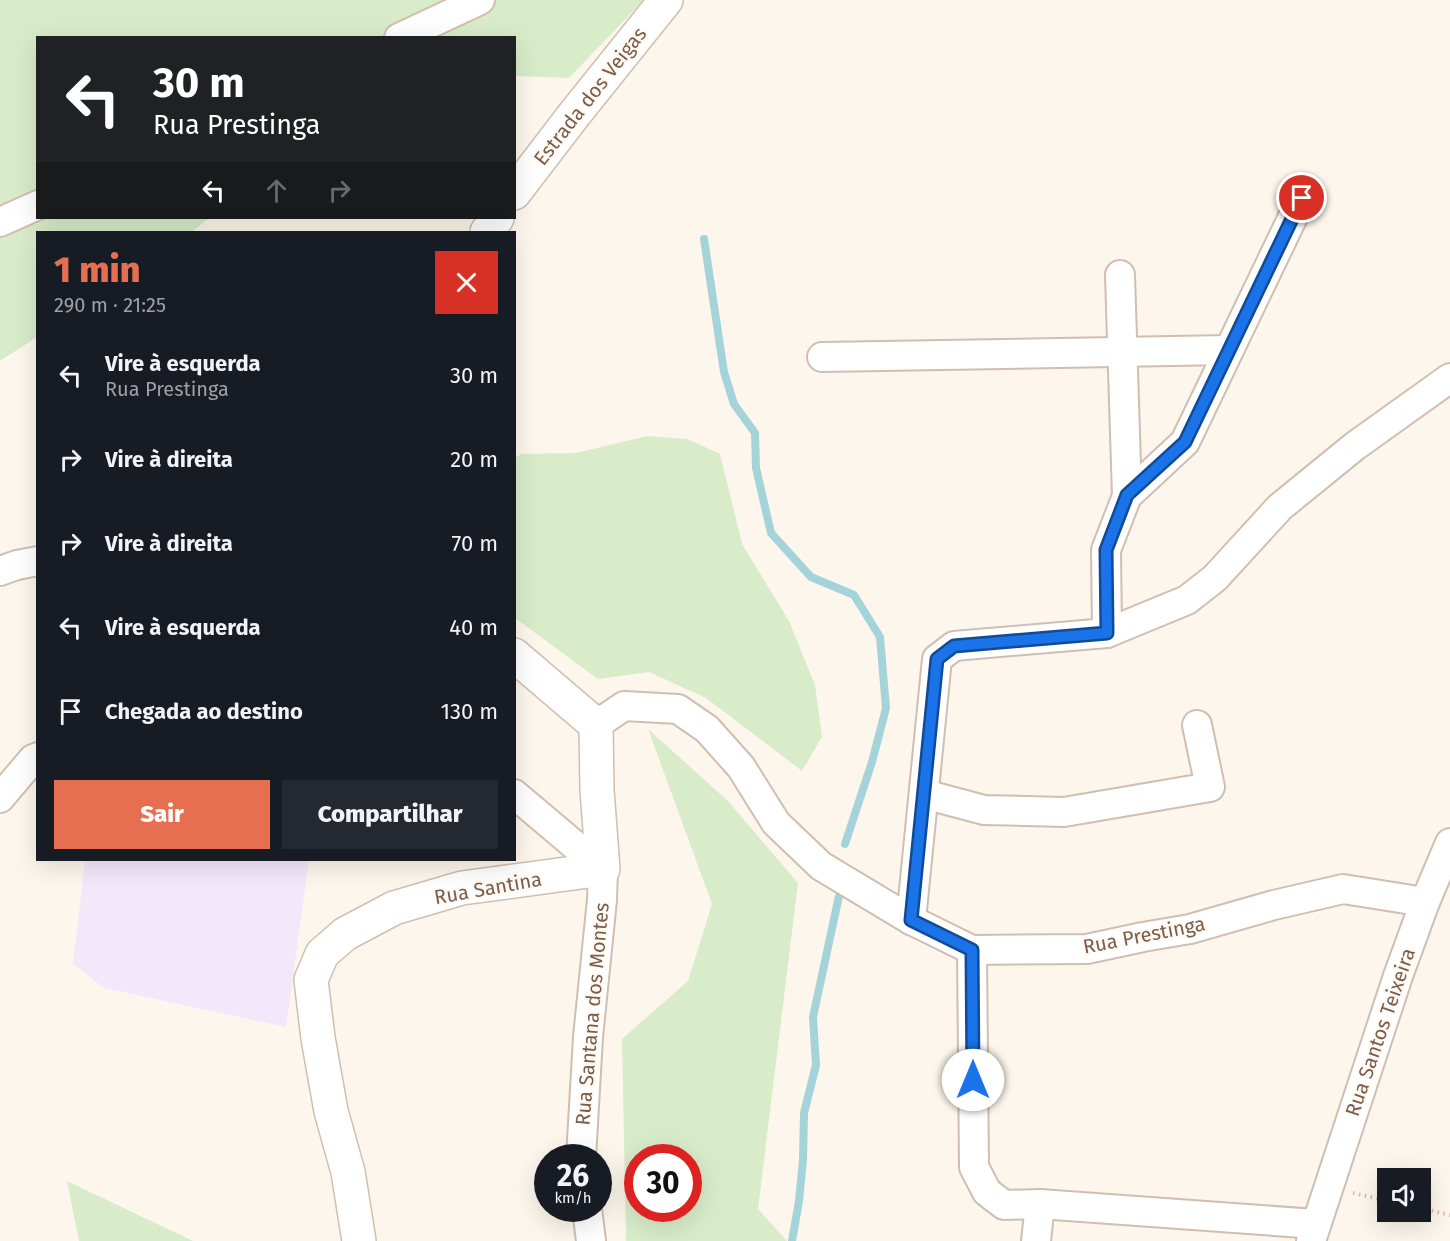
<!DOCTYPE html>
<html lang="pt">
<meta charset="utf-8">
<style>
body{margin:0;font-family:"Fira Sans",sans-serif;background:#242831;color:#f1f3f6;height:100vh;display:flex;flex-direction:column;font-size:22px;white-space:nowrap}
*{box-sizing:border-box;margin:0}
p{font-size:20px;color:#9ea1a6}
.icon{flex:none;width:33px;height:33px;fill:none;stroke:currentColor;stroke-width:2;stroke-linecap:round;stroke-linejoin:round}
.map{position:relative;flex:1;overflow:hidden}
.sheet{position:absolute;left:36px;top:231px;width:480px;height:630px;display:flex;flex-direction:column;background:#171b24;border-radius:0px;box-shadow:0 6px 24px #0002}
.sheet>*{flex:none}
.banner{position:absolute;left:36px;top:36px;width:480px;height:183px;border-radius:0px;box-shadow:0 6px 24px #0002;background:#202124;color:#fff;overflow:hidden}
.fabs{position:absolute;left:1377px;top:1168px;display:grid;gap:12px}
.fabs a{display:grid;place-items:center;width:54px;height:54px;border-radius:0px;background:#171b24;box-shadow:0 6px 24px #0002;font-size:30px}
.speed{position:absolute;left:534px;top:1144px;display:flex;gap:12px;font-size:30px;font-weight:700;text-align:center}
.speed>*{display:grid;place-content:center;width:78px;height:78px;border-radius:50%;background:#171b24;box-shadow:0 6px 24px #0002;line-height:1}
.speed small{font-size:15px;font-weight:400}
.speed .limit{border:9px solid #d22;background:#fff;color:#111}
.pin{position:absolute;display:grid;place-items:center;width:51px;height:51px;color:#fff;margin:-26px;border:3px solid #fff;border-radius:50%;box-shadow:0 2px 6px #0007}
.me{position:absolute;width:66px;margin:-33px;rotate:0deg;stroke-linejoin:round;filter:drop-shadow(0 0 4px #0008)}
.turn{display:flex;align-items:center;gap:21px;height:126px;padding:0 18px;font-size:27px}
.turn .icon{width:78px;height:78px;stroke-width:2.5}
.turn b{display:block;font-size:42px;line-height:51px}
.lanes{display:flex;align-items:center;height:57px;padding:0 18px;background:#0003;justify-content:center;gap:30px;direction:ltr}
.lanes .off{opacity:.35}
.round{display:grid;place-items:center;flex:none;width:63px;height:63px;border-radius:0px;background:#242831}
.overview{display:flex;align-items:center;justify-content:space-between;height:102px;padding:0 18px}
h1{font-size:36px;font-weight:800;line-height:45px;color:#e76f51}
.button{display:flex;gap:12px;margin-top:auto;padding:12px 18px}
.button a{flex:1;height:69px;border-radius:0px;background:#e76f51;color:#fff;font-size:24px;font-weight:800;line-height:69px;text-align:center}
.button a+a{background:#242831;color:#f1f3f6}
ul{padding:0;list-style:none}
li{display:flex;align-items:center;gap:18px;height:84px;padding:0 18px}
li div{flex:1}
li b{display:block;font-size:22px}
li em{font-style:normal}
.map>svg:first-child{display:block}
</style>
<div class="map">
<svg width="1450" height="1241" viewBox="0 0 1450 1241">
<rect width="100%" height="100%" fill="#fdf6ec"/>
<polygon fill="#f3e8fa" points="85,860 309,860 286,1027 104,988 73,964"/>
<g fill="#d8ecc9" fill-rule="evenodd">
<polygon points="0,0 644,0 569,78 515,76 514,38 38,38 38,218 209,218 192,232 38,232 37,337 0,361"/>
<polygon points="647,436 687,439 720,454 742,544 789,621 815,685 822,737 802,771 706,698 649,672 598,679 515,618 515,458 521,454 576,453"/>
<path d="M 648,729 L 727,800 L 798,883 L 758,1209 L 787,1241 L 626,1241 L 622,1039 L 688,981 L 712,904 ZM 638,1158 L 688,1158 L 688,1209 L 638,1209 Z"/>
<polygon points="67,1181 193,1241 79,1241"/>
</g>
<g fill="none" stroke-linecap="round" stroke-linejoin="round">
<g stroke="#a5d3da" stroke-width="8">
<polyline points="704,239 724,372 734,404 755,433 756,468 771,533 811,577 854,595 880,637 886,708 872,762 845,844"/>
<polyline points="792,1241 799,1201 803,1160 804,1113 816,1065 813,1017 839,896"/>
</g>
<defs>
<g id="minor">
<polyline points="399,38 480,0"/>
<polyline points="0,222 38,205"/>
<polyline points="1120,275 1127,496"/>
<polyline points="822,357 1229,350"/>
<polyline points="0,571 17,565 38,561"/>
<polyline points="1107,633 1106,550 1127,496 1185,442 1302,198"/>
<polyline points="596,725 624,706 678,709 707,729 741,767 776,823 821,866 911,920 972,950 1087,949 1143,937 1190,929 1274,905 1343,889 1425,902"/>
<polyline points="514,794 603,869 602,900 588,1037 581,1158"/>
<polyline points="924,794 984,810 1064,812 1210,787 1197,725"/>
<polyline points="0,798 33,759 38,757"/>
<polyline points="911,920 937,659 954,646 1107,633 1187,600 1215,578 1280,507 1355,446 1450,378"/>
<polyline points="972,950 974,1167 987,1192 1004,1205 1040,1204 1316,1224"/>
<polyline points="587,1209 591,1241"/>
<polyline points="1036,1241 1040,1204"/>
<polyline points="1311,1241 1398,976 1425,902 1450,843"/>
</g>
<g id="tertiary">
<polyline points="514,193 573,116 666,0"/>
<polyline points="487,232 497,218"/>
<polyline points="359,1241 348,1172 331,1111 318,1038 311,980 322,954 345,934 394,908 462,888 603,869 597,790 596,725 514,655"/>
</g>
</defs>
<use href="#minor" stroke="#d1beb0" stroke-width="32"/>
<use href="#tertiary" stroke="#d1beb0" stroke-width="36"/>
<g stroke="#d9b8a5" stroke-width="4" stroke-dasharray="1.5 4.5" stroke-linecap="butt">
<polyline points="1353,1193 1388,1201"/>
<polyline points="1420,1208 1450,1215"/>
</g>
<use href="#minor" stroke="#fff" stroke-width="28"/>
<use href="#tertiary" stroke="#fff" stroke-width="33"/>
</g>
<g fill="none" stroke-linecap="round" stroke-linejoin="round">
<defs>
<polyline id="route" points="973,1080 972,950 911,920 937,659 954,646 1107,633 1106,550 1127,495 1185,442 1302,198"/>
</defs>
<use href="#route" stroke="#114b97" stroke-width="15"/>
<use href="#route" stroke="#1a73e8" stroke-width="10"/>
</g>
<g text-anchor="middle" dominant-baseline="central" stroke-width="4.5" stroke-linejoin="round" paint-order="stroke">
<g font-size="20" fill="#7a5c4d" stroke="#fffaf3">
<text transform="translate(590 96) rotate(-52)">Estrada dos Veigas</text>
<text transform="translate(488 888) rotate(-10)">Rua Santina</text>
<text transform="translate(1144 935) rotate(-11)">Rua Prestinga</text>
<text transform="translate(592 1014) rotate(-85)">Rua Santana dos Montes</text>
<text transform="translate(1380 1032) rotate(-71)">Rua Santos Teixeira</text>
</g>
</g>
</svg>
<div class="fabs">
<a><svg class="icon" aria-label="sound" viewBox="0 0 24 24"><path d="M4 9h4l5-4v14l-5-4H4zM17 9q2 3 0 6"/></svg></a>
</div>
<div class="speed"><div>26<small>km/h</small></div><div class="limit">30</div></div>
<div class="pin" style="left:1302px;top:198px;background:#d93025"><svg class="icon" aria-label="arrive" viewBox="0 0 24 24"><path d="M6 21V4h12l-3 4 3 4H6"/></svg></div>
<svg class="me" style="left:973px;top:1080px" viewBox="-20 -20 40 40"><circle r="19" fill="#fff"/><path d="M0-13L10 11 0 6-10 11z" fill="#1a73e8"/></svg>
<div class="banner">
<div class="turn"><svg class="icon" aria-label="left" viewBox="0 0 24 24"><path d="M17 20v-9H6M10 6l-5 5 5 5"/></svg><div><b>30 m</b>Rua Prestinga</div></div>
<div class="lanes"><svg class="icon" aria-label="left" viewBox="0 0 24 24"><path d="M17 20v-9H6M10 6l-5 5 5 5"/></svg><svg class="icon off" aria-label="ahead" viewBox="0 0 24 24"><path d="M12 20V5M6 11l6-6 6 6"/></svg><svg class="icon off" aria-label="right" viewBox="0 0 24 24"><path d="M7 20v-9h11M14 6l5 5-5 5"/></svg></div>
</div>
<section class="sheet">
<div class="overview"><div><h1>1 min</h1><p>290 m · 21:25</p></div><a class="round" style="background:#d93025;color:#fff"><svg class="icon" aria-label="close" viewBox="0 0 24 24"><path d="M6 6l12 12M18 6L6 18"/></svg></a></div>
<ul>
<li><svg class="icon" aria-label="left" viewBox="0 0 24 24"><path d="M17 20v-9H6M10 6l-5 5 5 5"/></svg><div><b>Vire à esquerda</b><p>Rua Prestinga</p></div><em>30 m</em></li>
<li><svg class="icon" aria-label="right" viewBox="0 0 24 24"><path d="M7 20v-9h11M14 6l5 5-5 5"/></svg><div><b>Vire à direita</b></div><em>20 m</em></li>
<li><svg class="icon" aria-label="right" viewBox="0 0 24 24"><path d="M7 20v-9h11M14 6l5 5-5 5"/></svg><div><b>Vire à direita</b></div><em>70 m</em></li>
<li><svg class="icon" aria-label="left" viewBox="0 0 24 24"><path d="M17 20v-9H6M10 6l-5 5 5 5"/></svg><div><b>Vire à esquerda</b></div><em>40 m</em></li>
<li><svg class="icon" aria-label="arrive" viewBox="0 0 24 24"><path d="M6 21V4h12l-3 4 3 4H6"/></svg><div><b>Chegada ao destino</b></div><em>130 m</em></li>
</ul>
<div class="button"><a>Sair</a><a>Compartilhar</a></div>
</section>
</div>
